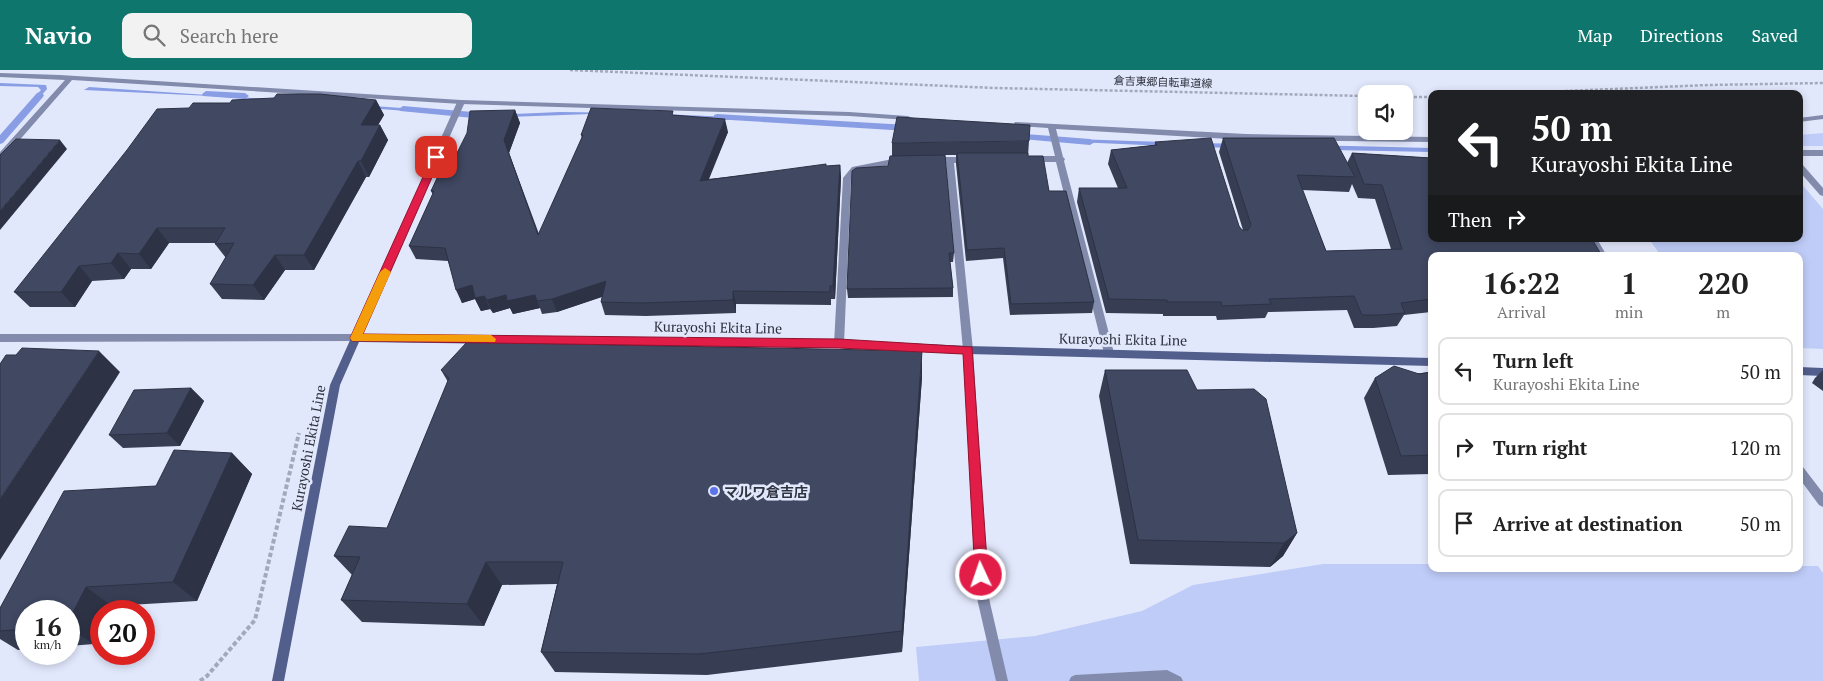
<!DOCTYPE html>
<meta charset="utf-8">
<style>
body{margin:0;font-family:"PT Serif","Noto Sans JP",serif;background:#f2f2f2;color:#222;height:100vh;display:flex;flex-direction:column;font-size:19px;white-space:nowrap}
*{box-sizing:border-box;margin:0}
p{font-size:16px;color:#767676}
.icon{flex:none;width:28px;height:28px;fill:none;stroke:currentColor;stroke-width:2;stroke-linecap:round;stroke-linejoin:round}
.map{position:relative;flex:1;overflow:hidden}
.details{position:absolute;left:1428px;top:182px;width:375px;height:320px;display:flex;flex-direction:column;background:#fff;border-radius:10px;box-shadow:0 2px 8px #0003}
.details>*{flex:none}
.guide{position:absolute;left:1428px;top:20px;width:375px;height:152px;border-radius:10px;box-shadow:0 2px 8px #0003;background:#202124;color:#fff;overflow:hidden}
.fabs{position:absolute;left:1358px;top:15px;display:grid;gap:10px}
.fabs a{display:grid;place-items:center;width:55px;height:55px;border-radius:10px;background:#fff;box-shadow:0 2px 8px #0003;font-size:25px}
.speed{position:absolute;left:15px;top:530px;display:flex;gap:10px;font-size:25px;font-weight:700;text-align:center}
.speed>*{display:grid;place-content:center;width:65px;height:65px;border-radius:50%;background:#fff;box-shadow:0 2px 8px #0003;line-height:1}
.speed small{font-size:12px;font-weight:400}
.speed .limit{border:8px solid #d22;background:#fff;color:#111}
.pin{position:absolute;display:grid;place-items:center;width:42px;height:42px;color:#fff;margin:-21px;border-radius:10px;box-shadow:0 2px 8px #0006}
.me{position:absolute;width:55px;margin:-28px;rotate:357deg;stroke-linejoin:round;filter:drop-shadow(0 0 4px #0008)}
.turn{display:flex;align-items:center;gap:18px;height:105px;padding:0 20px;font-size:22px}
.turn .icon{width:65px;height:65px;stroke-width:2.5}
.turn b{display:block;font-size:35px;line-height:42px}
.then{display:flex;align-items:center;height:48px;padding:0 20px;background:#0003;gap:10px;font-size:19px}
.eta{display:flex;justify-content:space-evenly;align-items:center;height:85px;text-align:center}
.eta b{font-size:30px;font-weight:700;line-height:35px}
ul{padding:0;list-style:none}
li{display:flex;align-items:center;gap:15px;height:68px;margin:0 10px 8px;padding:0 10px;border:2px solid #e0e0e0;border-radius:10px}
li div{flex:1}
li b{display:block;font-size:19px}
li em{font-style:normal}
header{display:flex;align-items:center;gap:30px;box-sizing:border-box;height:70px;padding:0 25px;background:#0f766e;color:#fff}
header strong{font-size:24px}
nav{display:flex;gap:28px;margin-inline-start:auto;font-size:18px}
.search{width:350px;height:45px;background:#f2f2f2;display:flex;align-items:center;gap:12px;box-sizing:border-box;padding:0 18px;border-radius:10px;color:#767676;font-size:19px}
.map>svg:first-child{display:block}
</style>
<header>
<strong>Navio</strong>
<div class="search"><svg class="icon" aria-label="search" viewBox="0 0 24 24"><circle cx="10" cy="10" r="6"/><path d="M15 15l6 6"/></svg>Search here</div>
<nav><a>Map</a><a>Directions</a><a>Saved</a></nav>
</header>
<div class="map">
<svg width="1823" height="611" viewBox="0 0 1823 611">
<rect width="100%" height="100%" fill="#e2e8fc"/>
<g fill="#bfccf7">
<polygon points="1823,63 1823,76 1799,76 1799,65"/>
<polygon points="1799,111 1823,139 1823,279 1799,278 1799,186 1661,186 1649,169 1799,169"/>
<polygon points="1323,494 1431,494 1431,499 1799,499 1799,496 1818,496 1823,503 1823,611 919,611 916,577 1035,566 1142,541 1193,515"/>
</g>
<g fill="#899de5">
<polygon points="0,13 46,15 47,19 32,36 27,35 41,20 38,17 0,16"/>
<polygon points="89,17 417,39 419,42 210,26 84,20"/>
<polygon points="560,42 639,43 732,47 731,50 591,44 484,48 490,45"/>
<path d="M 1076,69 C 1194,74 1313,75 1431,78 L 1431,82 L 1190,77 L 1075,72 Z"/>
</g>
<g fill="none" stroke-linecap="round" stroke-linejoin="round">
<g fill="#899de5" fill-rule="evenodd">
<polygon points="206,21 245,23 249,26 245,29 203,26 202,24"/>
<polygon points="40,22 44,25 43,27 3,73 0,74 0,65 37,23"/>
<polygon points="403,36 484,43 488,46 484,49 400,41 399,39"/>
<polygon points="717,44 908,55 912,58 908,61 714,49 714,45"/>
<polygon points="1014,63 1090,69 1095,72 1090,75 1011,68 1009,66"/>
</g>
<g stroke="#a3a9ba" stroke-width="2.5" stroke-dasharray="3 2" stroke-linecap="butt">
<polyline points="570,0 995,18 1366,26"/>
<polyline points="1495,24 1708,15 1823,13"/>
<polyline points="1404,27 1431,27"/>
</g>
<polyline stroke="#a3a9ba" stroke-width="4" stroke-dasharray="4.5 2.5" stroke-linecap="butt" points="200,611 207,606 255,550 299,363"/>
<polygon fill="#828bab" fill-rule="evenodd" points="968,276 973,280 988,524 1008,611 996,611 976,524 963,280"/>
<polygon fill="#828bab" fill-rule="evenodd" points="1167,600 1181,607 1183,611 1069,611 1071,607 1075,605"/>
<g fill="#828bab" fill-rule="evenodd">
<polygon points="0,3 60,5 461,30 849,42 908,46 912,48 908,50 849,46 461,34 72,10 3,89 0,90 0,82 65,10 0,7"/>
<polygon points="1823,45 1823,49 1799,52 1799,48"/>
<polygon points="1015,52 1246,64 1431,67 1431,72 1246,70 1056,59 1063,87 1065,89 1064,91 1114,283 1109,287 1104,283 1056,92 1030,92 1026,89 1030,86 1055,86 1048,58 1018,56 1014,54"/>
<rect x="1799" y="80" width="24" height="6"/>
<polygon points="903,87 907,90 906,92 858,101 851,109 844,274 839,278 836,277 834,274 843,108 852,97"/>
<polygon points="932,87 970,87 974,90 970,93 954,93 973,280 968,284 963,280 946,93 929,92 928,90"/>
<polygon points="1799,93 1802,94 1823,118 1823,126 1820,125 1799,101"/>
<polygon points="1589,169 1597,169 1607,186 1599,186"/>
</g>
<g fill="#828bab" fill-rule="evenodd">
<polygon points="458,30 461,30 465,32 359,271 0,272 0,264 353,264"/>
<polygon points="1799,396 1803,397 1823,423 1823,437 1819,435 1799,408"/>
</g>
<g fill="#525e8b" fill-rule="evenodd">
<polygon points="356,264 839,270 968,276 1431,288 1431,296 968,284 839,278 359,272 340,315 284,611 272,611 330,315 351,268"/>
<polygon points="1799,297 1823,298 1823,306 1799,305"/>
</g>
</g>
<g fill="#373e54" fill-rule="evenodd">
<polygon points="376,30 384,45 378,55 380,55 388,70 369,107 366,107 314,200 285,200 264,230 222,229 210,214 226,188 215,174 215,173 169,173 151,199 131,199 124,209 92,211 75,237 30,237 14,222 189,38 230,33"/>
<polygon points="515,40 520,53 509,83 539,164 582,68 581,65 674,45 728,62 708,109 840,95 841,108 835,229 831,229 831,235 736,234 736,243 646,246 605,245 601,232 602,227 557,242 542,244 540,238 513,244 510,238 493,243 490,239 481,241 475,229 462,233 448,191 416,189 409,176 433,125 431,121 454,89"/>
<path d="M 1223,68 L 1347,93 L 1352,83 L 1431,88 L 1431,242 L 1404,245 L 1397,256 L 1373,258 L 1354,258 L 1347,240 L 1268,242 L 1265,248 L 1217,250 L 1216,246 L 1163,246 L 1163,244 L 1106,243 L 1077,132 L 1079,118 L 1118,118 L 1108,94 L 1111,80 L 1155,75 L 1155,72 L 1242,160 L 1243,160 L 1219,82 ZM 1352,114 L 1358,128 L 1375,129 L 1391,179 L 1326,181 L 1302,120 L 1349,122 Z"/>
<polygon points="1029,71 1028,86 1049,121 1094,232 1092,243 1010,245 1003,188 966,191 956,94 956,85 945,85 954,183 953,192 950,192 953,218 953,227 848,228 847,219 888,96 915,86 892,86 892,73"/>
<polygon points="441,300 922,307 902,582 707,605 555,602 541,582 557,514 502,515 484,556 362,552 341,530 352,505 334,486 387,458 448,312"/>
<polygon points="1105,300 1197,320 1297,463 1283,486 1270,497 1130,494 1099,326"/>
<polygon points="1823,300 1823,321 1812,313 1815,308"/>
<polygon points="1431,302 1431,404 1388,405 1364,328 1375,308"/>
<polygon points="191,318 204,331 180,376 123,378 109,365"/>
<polygon points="232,383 252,404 197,531 112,536 109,541 101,541 94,574 69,576 69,541 26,541 26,579 18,580 0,569 0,538 156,416"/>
</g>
<g fill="#2d3245">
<polygon points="376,30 384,45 369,70 361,55"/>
<polygon points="515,40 520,53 509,83 543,178 504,70"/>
<polygon points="725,49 728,62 703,124 700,111"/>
<polygon points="380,55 388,70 369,107 361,91"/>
<polygon points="60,70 67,79 0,160 0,141"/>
<polygon points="358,91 366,107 314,200 304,185"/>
<polygon points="840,95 841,108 835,229 833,216"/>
<polygon points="157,158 169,173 151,199 139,184"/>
<polygon points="118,183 131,199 124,209 111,193"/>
<polygon points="275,185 285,200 264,230 253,215"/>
<polygon points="79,196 92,211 75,237 61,222"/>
<polygon points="606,211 610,224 557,242 552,229"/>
<polygon points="472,215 484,226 490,239 481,241 475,229 462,233 456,220"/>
<polygon points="733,221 736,234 736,243 733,230"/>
<polygon points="506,225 535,225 540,238 513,244 510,238 493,243 487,230"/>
<polygon points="99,281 120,302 0,490 0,429"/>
<polygon points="922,281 922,307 902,582 902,561"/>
<polygon points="191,318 204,331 180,376 167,363"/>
<polygon points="232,383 252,404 197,531 173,512"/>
<polygon points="1297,463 1283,486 1270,497 1284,473"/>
<polygon points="486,492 502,515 484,556 467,534"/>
<polygon points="86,517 112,536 109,541 101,541 101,559 94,574 69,558 69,550"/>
</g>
<g fill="#404862" stroke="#2d3245">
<polygon points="277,24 320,24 376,30 361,55 380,55 361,91 358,91 304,185 275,185 253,215 210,214 234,173 215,174 225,158 157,158 139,184 118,183 111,193 79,196 61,222 14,222 127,80 157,39 189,38 193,33 230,33 232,30 274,28"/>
<polygon points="591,38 673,41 672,45 725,49 700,111 826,94 826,96 840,95 833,216 830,216 830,222 733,221 733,230 642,233 601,232 606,211 552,229 537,231 535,225 507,231 506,225 487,230 484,226 475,228 472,215 456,220 445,178 409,176 434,121 431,121 446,89 454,89 467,63 470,41 515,40 504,70 538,165 583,65 581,65"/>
<polygon points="897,47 1030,55 1029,71 892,73"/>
<polygon points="1211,68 1239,156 1242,160 1248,160 1251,155 1223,68 1334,68 1355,107 1297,105 1326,181 1402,179 1382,115 1364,114 1352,83 1431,88 1431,169 1592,169 1602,186 1431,186 1431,229 1401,233 1405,243 1380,245 1362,245 1354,226 1269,229 1271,234 1222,236 1221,232 1167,232 1167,230 1109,229 1079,118 1127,118 1111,80 1157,75 1155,72"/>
<polygon points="16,69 60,70 0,141 0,85"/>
<polygon points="957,83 1028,83 1028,86 1043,86 1049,121 1066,121 1094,232 1011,234 1004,178 967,180"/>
<polygon points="945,85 954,183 949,183 953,218 847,219 852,101 856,98 888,96 890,86"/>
<polygon points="467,272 922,281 902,561 699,584 541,582 563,492 486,492 467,534 341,530 360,487 334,486 349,456 387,458 449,308 441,300"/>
<polygon points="22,278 99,281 0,429 0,294 6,285 16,285"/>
<polygon points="1394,296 1419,304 1431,302 1431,385 1401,386 1375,308"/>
<polygon points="1105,300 1187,300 1197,320 1254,319 1266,329 1297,463 1284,473 1138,470"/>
<polygon points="191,318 167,363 109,365 134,320"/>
<polygon points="174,380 232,383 173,512 86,517 69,550 69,541 26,541 26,559 0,561 0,538 64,421 156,416"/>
</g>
<polygon fill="#e11d48" stroke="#92132f" points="436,84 441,87 363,264 839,269 972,277 988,505 986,509 981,511 976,509 975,505 963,284 839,278 352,271 350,268 432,87"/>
<polygon fill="#f59e0b" points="385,198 391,202 363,264 491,265 496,269 495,272 352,271 350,268 380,202"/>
<circle fill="#5c73e9" stroke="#e2e8fc" stroke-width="2" cx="714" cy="421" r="5"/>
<g text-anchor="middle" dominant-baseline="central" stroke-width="5" stroke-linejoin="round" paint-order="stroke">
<g font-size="11" fill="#2f333f" stroke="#e2e8fc">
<text transform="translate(1163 12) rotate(2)">倉吉東郷自転車道線</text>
</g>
<g font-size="14" fill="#2f333f" stroke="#e2e8fc">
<text transform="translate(718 257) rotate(1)">Kurayoshi Ekita Line</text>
<text transform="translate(1123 269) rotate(1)">Kurayoshi Ekita Line</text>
<text transform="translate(308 378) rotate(-79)">Kurayoshi Ekita Line</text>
</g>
<g font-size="14" font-weight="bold" fill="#2f333f" stroke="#e2e8fc" text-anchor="start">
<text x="724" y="421">マルワ倉吉店</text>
</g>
</g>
</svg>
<div class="fabs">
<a><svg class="icon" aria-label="sound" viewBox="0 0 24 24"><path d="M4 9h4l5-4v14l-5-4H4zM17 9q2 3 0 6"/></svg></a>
</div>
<div class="speed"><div>16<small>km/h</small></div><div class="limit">20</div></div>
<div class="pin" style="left:436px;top:87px;background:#d93025"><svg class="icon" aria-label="arrive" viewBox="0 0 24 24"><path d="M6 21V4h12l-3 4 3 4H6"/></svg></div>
<svg class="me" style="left:981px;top:505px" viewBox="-20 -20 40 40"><circle r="17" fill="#e11d48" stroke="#fff" stroke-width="3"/><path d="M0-11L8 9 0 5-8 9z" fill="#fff"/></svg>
<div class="guide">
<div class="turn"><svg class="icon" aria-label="left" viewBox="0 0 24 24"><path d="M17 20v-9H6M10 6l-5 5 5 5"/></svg><div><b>50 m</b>Kurayoshi Ekita Line</div></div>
<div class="then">Then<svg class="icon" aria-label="right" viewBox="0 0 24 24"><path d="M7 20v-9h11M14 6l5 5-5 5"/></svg></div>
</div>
<section class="details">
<div class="eta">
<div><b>16:22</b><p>Arrival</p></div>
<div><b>1</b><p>min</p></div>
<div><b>220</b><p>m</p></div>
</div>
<ul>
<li><svg class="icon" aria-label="left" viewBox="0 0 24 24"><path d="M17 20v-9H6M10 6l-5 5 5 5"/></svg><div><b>Turn left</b><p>Kurayoshi Ekita Line</p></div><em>50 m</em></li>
<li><svg class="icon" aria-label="right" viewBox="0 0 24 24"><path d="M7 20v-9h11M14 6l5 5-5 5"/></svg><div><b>Turn right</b></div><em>120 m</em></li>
<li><svg class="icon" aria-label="arrive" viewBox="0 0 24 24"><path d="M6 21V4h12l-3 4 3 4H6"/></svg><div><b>Arrive at destination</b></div><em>50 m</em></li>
</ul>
</section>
</div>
